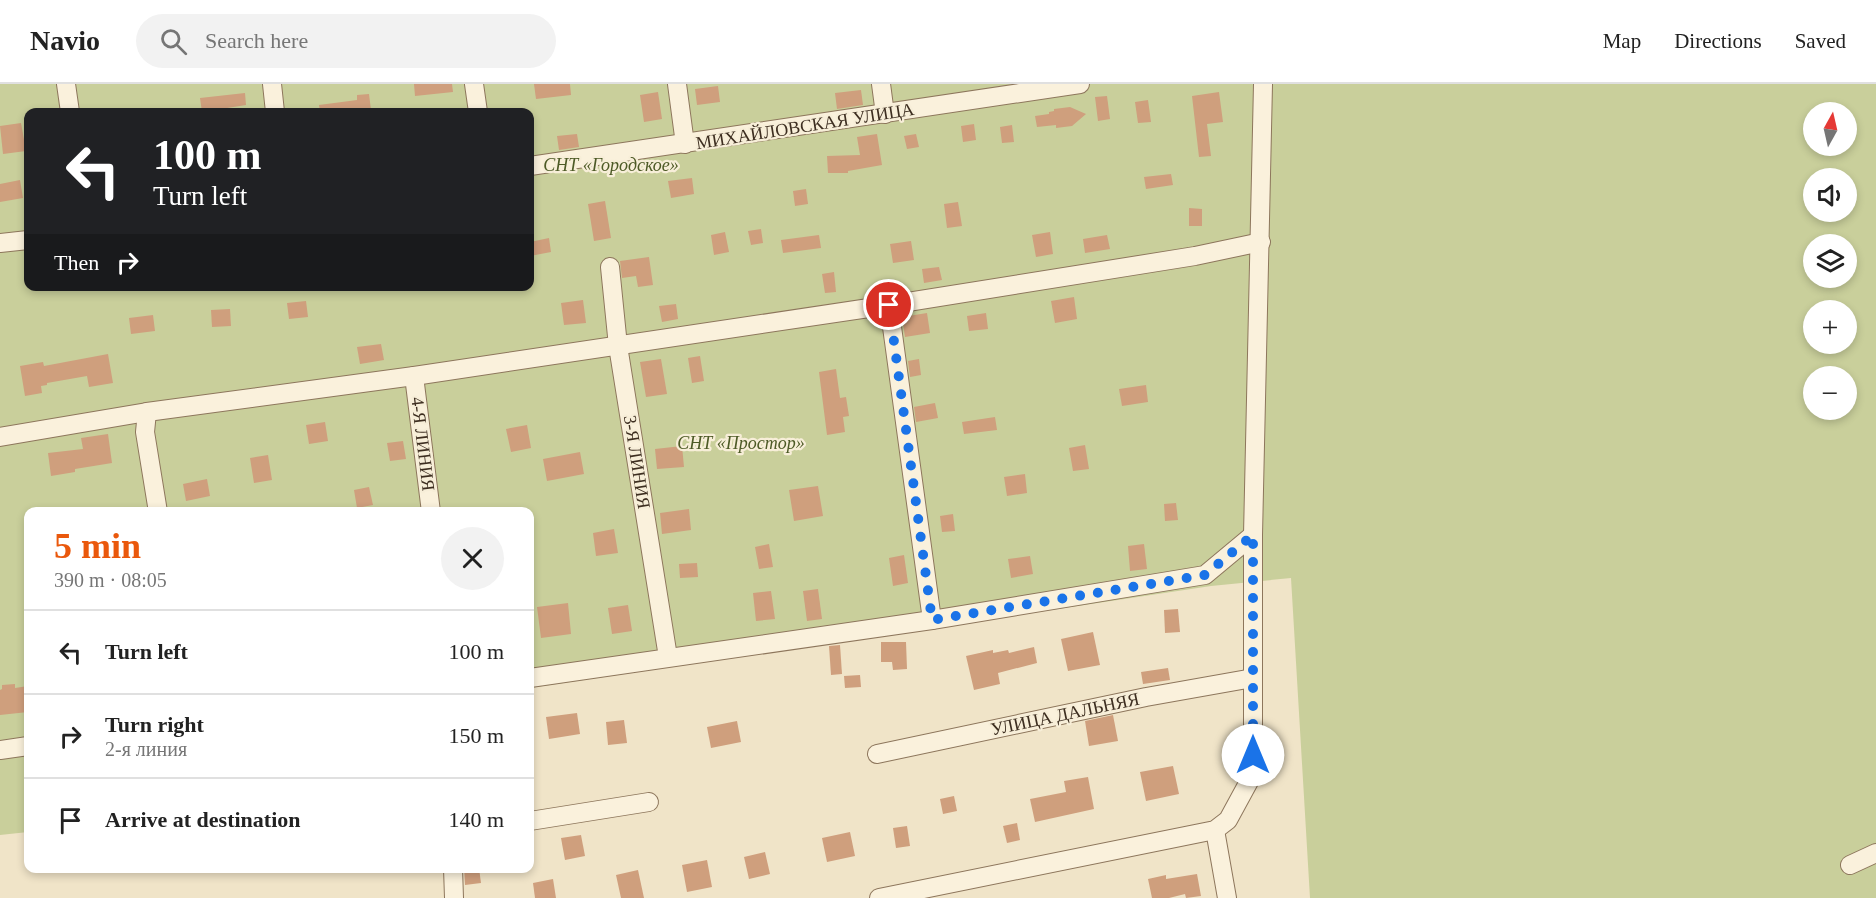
<!DOCTYPE html>
<meta charset="utf-8">
<style>
body{margin:0;font-family:"Times New Roman",serif;background:#f2f2f2;color:#222;height:100vh;display:flex;flex-direction:column;font-size:22px;white-space:nowrap}
*{box-sizing:border-box;margin:0}
p{font-size:20px;color:#767676}
.icon{flex:none;width:33px;height:33px;fill:none;stroke:currentColor;stroke-width:2;stroke-linecap:round;stroke-linejoin:round}
.map{position:relative;flex:1;overflow:hidden}
.details{position:absolute;left:24px;top:423px;width:510px;height:366px;display:flex;flex-direction:column;background:#fff;border-radius:12px;box-shadow:0 3px 9px #0003}
.details>*{flex:none}
.hud{position:absolute;left:24px;top:24px;width:510px;height:183px;border-radius:12px;box-shadow:0 3px 9px #0003;background:#202124;color:#fff;overflow:hidden}
.needle{width:39px;rotate:8deg}
.buttons{position:absolute;left:1803px;top:18px;display:grid;gap:12px}
.buttons a{display:grid;place-items:center;width:54px;height:54px;border-radius:50%;background:#fff;box-shadow:0 3px 9px #0003;font-size:30px}
.pin{position:absolute;display:grid;place-items:center;width:51px;height:51px;color:#fff;margin:-26px;border:3px solid #fff;border-radius:50%;box-shadow:0 2px 6px #0007}
.me{position:absolute;width:66px;margin:-33px;rotate:0deg;stroke-linejoin:round;filter:drop-shadow(0 0 4px #0008)}
.turn{display:flex;align-items:center;gap:21px;height:126px;padding:0 30px;font-size:27px}
.turn .icon{width:78px;height:78px;stroke-width:2.5}
.turn b{display:block;font-size:42px;line-height:51px}
.then{display:flex;align-items:center;height:57px;padding:0 30px;background:#0003;gap:12px;font-size:22px}
.round{display:grid;place-items:center;flex:none;width:63px;height:63px;border-radius:32px;background:#f2f2f2}
.headline{display:flex;align-items:center;justify-content:space-between;height:102px;padding:0 30px}
h1{font-size:36px;font-weight:800;line-height:45px;color:#ea580c}
ul{padding:0;list-style:none}
li{display:flex;align-items:center;gap:18px;height:84px;padding:0 30px;border-top:2px solid #e0e0e0}
li div{flex:1}
li b{display:block;font-size:22px}
li em{font-style:normal}
header{display:flex;align-items:center;gap:36px;box-sizing:border-box;height:84px;padding:0 30px;background:#fff;border-bottom:2px solid #e0e0e0}
header strong{font-size:28px}
nav{display:flex;gap:33px;margin-inline-start:auto;font-size:21px}
.search{width:420px;height:54px;background:#f2f2f2;display:flex;align-items:center;gap:15px;box-sizing:border-box;padding:0 21px;border-radius:33px;color:#767676;font-size:22px}
.map>svg:first-child{display:block}
</style>
<header>
<strong>Navio</strong>
<div class="search"><svg class="icon" aria-label="search" viewBox="0 0 24 24"><circle cx="10" cy="10" r="6"/><path d="M15 15l6 6"/></svg>Search here</div>
<nav><a>Map</a><a>Directions</a><a>Saved</a></nav>
</header>
<div class="map">
<svg width="1876" height="814" viewBox="0 0 1876 814">
<rect width="100%" height="100%" fill="#f0e4c8"/>
<path fill="#c9cf9b" fill-rule="evenodd" d="M 0,0 L 1876,0 L 1876,814 L 1310,814 L 1291,494 L 1211,502 L 530,604 L 530,428 L 28,428 L 28,748 L 0,751 ZM 28,28 L 530,28 L 530,202 L 28,202 ZM 1814,28 L 1846,28 L 1846,62 L 1814,62 ZM 1814,94 L 1846,94 L 1846,128 L 1814,128 ZM 1814,160 L 1846,160 L 1846,194 L 1814,194 ZM 1814,226 L 1846,226 L 1846,260 L 1814,260 ZM 1814,292 L 1846,292 L 1846,326 L 1814,326 Z"/>
<g fill="#cf9f7d">
<polygon points="414,0 452,0 453,8 415,12"/>
<polygon points="534,0 570,0 571,11 536,15"/>
<polygon points="718,2 720,18 697,21 695,5"/>
<polygon points="861,6 863,21 837,25 835,9"/>
<polygon points="658,8 662,35 644,38 640,11"/>
<polygon points="1219,8 1223,38 1207,40 1211,72 1199,73 1192,12"/>
<polygon points="245,9 246,21 202,28 200,14"/>
<polygon points="369,10 371,26 348,28 320,28 319,21 357,16 357,11"/>
<polygon points="1107,12 1110,35 1098,37 1095,13"/>
<polygon points="1148,16 1151,38 1138,39 1135,18"/>
<polygon points="1070,23 1086,30 1072,42 1056,44 1056,41 1037,43 1035,32 1049,30 1049,28 1054,27 1054,25"/>
<polygon points="21,39 26,67 3,70 0,42"/>
<polygon points="974,40 976,56 963,58 961,42"/>
<polygon points="1012,41 1014,58 1002,59 1000,43"/>
<polygon points="577,50 579,63 559,66 557,52"/>
<polygon points="877,50 882,81 848,87 848,89 828,89 827,72 860,71 857,53"/>
<polygon points="916,50 919,63 907,65 904,52"/>
<polygon points="1171,90 1173,101 1146,105 1144,93"/>
<polygon points="692,94 694,110 671,114 668,97"/>
<polygon points="20,96 23,114 0,118 0,100"/>
<polygon points="806,105 808,120 795,122 793,107"/>
<polygon points="605,117 611,154 594,157 588,120"/>
<polygon points="958,118 962,142 947,144 944,120"/>
<polygon points="1189,124 1202,125 1202,142 1189,142"/>
<polygon points="761,145 763,159 751,161 748,147"/>
<polygon points="725,148 729,168 714,171 711,151"/>
<polygon points="1050,148 1053,170 1036,173 1032,151"/>
<polygon points="819,151 821,164 783,169 781,156"/>
<polygon points="1107,151 1110,165 1085,169 1083,155"/>
<polygon points="549,154 551,168 530,172 530,158"/>
<polygon points="911,157 914,176 893,179 890,160"/>
<polygon points="649,173 653,201 638,203 636,192 622,194 620,177"/>
<polygon points="939,183 942,196 924,199 922,185"/>
<polygon points="834,188 836,208 825,209 822,190"/>
<polygon points="1074,213 1077,235 1055,239 1051,217"/>
<polygon points="583,216 586,239 564,241 561,219"/>
<polygon points="306,217 308,233 289,235 287,219"/>
<polygon points="676,220 678,235 662,238 659,222"/>
<polygon points="230,225 231,242 212,243 211,226"/>
<polygon points="927,229 930,249 905,253 902,233"/>
<polygon points="986,229 988,245 969,247 967,232"/>
<polygon points="153,231 155,247 131,250 129,234"/>
<polygon points="381,260 384,276 360,280 357,263"/>
<polygon points="108,270 113,299 89,303 87,292 47,299 47,301 41,302 42,309 25,312 20,282 43,278 44,282"/>
<polygon points="700,272 704,297 692,299 688,274"/>
<polygon points="661,275 667,310 646,313 640,278"/>
<polygon points="919,275 921,291 910,293 908,277"/>
<polygon points="836,285 840,314 846,313 849,332 843,333 845,348 827,351 819,288"/>
<polygon points="1146,301 1148,318 1122,322 1119,305"/>
<polygon points="935,319 938,334 916,338 914,323"/>
<polygon points="995,333 997,346 964,350 962,338"/>
<polygon points="325,338 328,357 309,360 306,341"/>
<polygon points="527,341 531,364 511,368 506,345"/>
<polygon points="108,350 112,379 75,385 75,388 51,392 48,369 83,365 81,354"/>
<polygon points="403,357 406,375 390,377 387,359"/>
<polygon points="1085,361 1089,385 1073,387 1069,364"/>
<polygon points="682,362 684,383 657,385 655,365"/>
<polygon points="580,368 584,390 547,397 543,375"/>
<polygon points="268,371 272,396 254,399 250,374"/>
<polygon points="1025,390 1027,409 1007,412 1004,393"/>
<polygon points="207,395 210,412 186,417 183,400"/>
<polygon points="818,402 823,432 794,437 789,406"/>
<polygon points="369,403 373,421 357,424 354,406"/>
<polygon points="1176,419 1178,436 1165,437 1164,420"/>
<polygon points="689,425 691,446 662,450 660,429"/>
<polygon points="953,430 955,447 942,448 940,432"/>
<polygon points="614,445 618,469 596,472 593,449"/>
<polygon points="769,460 773,483 759,485 755,463"/>
<polygon points="1144,460 1147,485 1130,487 1128,462"/>
<polygon points="904,471 908,499 893,502 889,474"/>
<polygon points="1030,472 1033,490 1011,494 1008,475"/>
<polygon points="697,479 698,493 680,494 679,480"/>
<polygon points="818,505 822,535 807,537 803,507"/>
<polygon points="771,507 775,535 756,537 753,509"/>
<polygon points="568,519 571,550 541,554 537,523"/>
<polygon points="628,521 632,547 612,550 608,524"/>
<polygon points="1178,525 1180,548 1165,549 1164,526"/>
<polygon points="1093,548 1100,581 1068,587 1061,555"/>
<polygon points="881,558 906,558 907,585 893,586 892,578 881,578"/>
<polygon points="840,561 842,590 831,591 829,562"/>
<polygon points="1034,563 1037,579 998,589 1000,600 974,606 966,572 993,566 993,569 1008,566 1009,569"/>
<polygon points="1168,584 1170,596 1143,600 1141,588"/>
<polygon points="860,591 861,603 845,604 844,592"/>
<polygon points="15,600 15,604 28,602 28,628 0,631 0,606 2,605 2,601"/>
<polygon points="577,629 580,650 549,655 546,633"/>
<polygon points="1113,631 1118,657 1089,662 1085,637"/>
<polygon points="624,636 627,659 608,661 606,638"/>
<polygon points="737,637 741,658 711,664 707,643"/>
<polygon points="1173,682 1179,710 1146,717 1140,688"/>
<polygon points="1088,693 1094,725 1035,738 1030,715 1066,708 1064,697"/>
<polygon points="954,712 957,727 943,730 940,715"/>
<polygon points="1017,739 1020,756 1007,759 1003,742"/>
<polygon points="907,742 910,762 896,764 893,744"/>
<polygon points="850,748 855,772 827,778 822,754"/>
<polygon points="581,751 585,772 565,776 561,754"/>
<polygon points="765,768 770,790 749,795 744,773"/>
<polygon points="707,776 712,803 687,808 682,781"/>
<polygon points="464,784 479,784 481,799 465,801"/>
<polygon points="638,786 644,814 621,814 616,791"/>
<polygon points="1197,790 1201,812 1186,814 1185,810 1169,814 1152,814 1148,795 1166,791 1166,795"/>
<polygon points="553,795 556,814 535,814 533,799"/>
</g>
<g fill="none" stroke-linecap="round" stroke-linejoin="round">
<defs>
<g id="minor">
<polyline points="66,0 70,28"/>
<polyline points="272,0 275,28"/>
<polyline points="474,0 478,28"/>
<polyline points="677,0 685,60"/>
<polyline points="881,0 885,30"/>
<polyline points="530,82 1080,0"/>
<polyline points="0,159 28,156"/>
<polyline points="610,183 618,262 668,573"/>
<polyline points="889,221 932,536"/>
<polyline points="414,292 431,428"/>
<polyline points="147,328 145,348 158,428"/>
<polyline points="0,353 147,328 414,292 889,221 1195,172 1261,158"/>
<polyline points="530,594 932,536 1205,491 1253,451"/>
<polyline points="0,666 28,662"/>
<polyline points="877,670 1146,613 1253,594"/>
<polyline points="530,737 649,718"/>
<polyline points="1215,746 1227,814"/>
<polyline points="1850,781 1876,769"/>
<polyline points="453,784 454,814"/>
<polyline points="879,814 1215,746 1228,736 1253,690 1253,451 1263,0"/>
</g>
</defs>
<use href="#minor" stroke="#8d765c" stroke-width="20"/>
<use href="#minor" stroke="#faf1dc" stroke-width="18"/>
</g>
<g fill="none" stroke-linecap="round" stroke-linejoin="round">
<polyline stroke="#1a73e8" stroke-width="10" stroke-dasharray="0 18" points="889,221 932,536 1205,491 1253,451 1253,671"/>
</g>
<g text-anchor="middle" dominant-baseline="central" stroke-width="4.5" stroke-linejoin="round" paint-order="stroke">
<g font-size="18" fill="#3d2e20" stroke="#f7eed8">
<text transform="translate(805 42) rotate(-9)">МИХАЙЛОВСКАЯ УЛИЦА</text>
<text transform="translate(423 360) rotate(83)">4-Я ЛИНИЯ</text>
<text transform="translate(637 378) rotate(81)">3-Я ЛИНИЯ</text>
<text transform="translate(1065 630) rotate(-12)">УЛИЦА ДАЛЬНЯЯ</text>
</g>
<g font-size="18" font-style="italic" fill="#4d5a26" stroke="#f7eed8">
<text x="611" y="81">СНТ «Городское»</text>
<text x="741" y="359">СНТ «Простор»</text>
</g>
</g>
</svg>
<div class="buttons">
<a><svg class="needle" viewBox="-14 -14 28 28"><path d="M0-13l5 13h-10z" fill="#e53935"/><path d="M0 13l5-13h-10z" fill="#767676"/></svg></a>
<a><svg class="icon" aria-label="sound" viewBox="0 0 24 24"><path d="M4 9h4l5-4v14l-5-4H4zM17 9q2 3 0 6"/></svg></a>
<a><svg class="icon" aria-label="layers" viewBox="0 0 24 24"><path d="M12 4l9 5-9 5-9-5zM3 14l9 5 9-5"/></svg></a>
<a>+</a>
<a>−</a>
</div>
<div class="pin" style="left:889px;top:221px;background:#d93025"><svg class="icon" aria-label="arrive" viewBox="0 0 24 24"><path d="M6 21V4h12l-3 4 3 4H6"/></svg></div>
<svg class="me" style="left:1253px;top:671px" viewBox="-20 -20 40 40"><circle r="19" fill="#fff"/><path d="M0-13L10 11 0 6-10 11z" fill="#1a73e8"/></svg>
<div class="hud">
<div class="turn"><svg class="icon" aria-label="left" viewBox="0 0 24 24"><path d="M17 20v-9H6M10 6l-5 5 5 5"/></svg><div><b>100 m</b>Turn left</div></div>
<div class="then">Then<svg class="icon" aria-label="right" viewBox="0 0 24 24"><path d="M7 20v-9h11M14 6l5 5-5 5"/></svg></div>
</div>
<section class="details">
<div class="headline"><div><h1>5 min</h1><p>390 m · 08:05</p></div><a class="round"><svg class="icon" aria-label="close" viewBox="0 0 24 24"><path d="M6 6l12 12M18 6L6 18"/></svg></a></div>
<ul>
<li><svg class="icon" aria-label="left" viewBox="0 0 24 24"><path d="M17 20v-9H6M10 6l-5 5 5 5"/></svg><div><b>Turn left</b></div><em>100 m</em></li>
<li><svg class="icon" aria-label="right" viewBox="0 0 24 24"><path d="M7 20v-9h11M14 6l5 5-5 5"/></svg><div><b>Turn right</b><p>2-я линия</p></div><em>150 m</em></li>
<li><svg class="icon" aria-label="arrive" viewBox="0 0 24 24"><path d="M6 21V4h12l-3 4 3 4H6"/></svg><div><b>Arrive at destination</b></div><em>140 m</em></li>
</ul>
</section>
</div>
